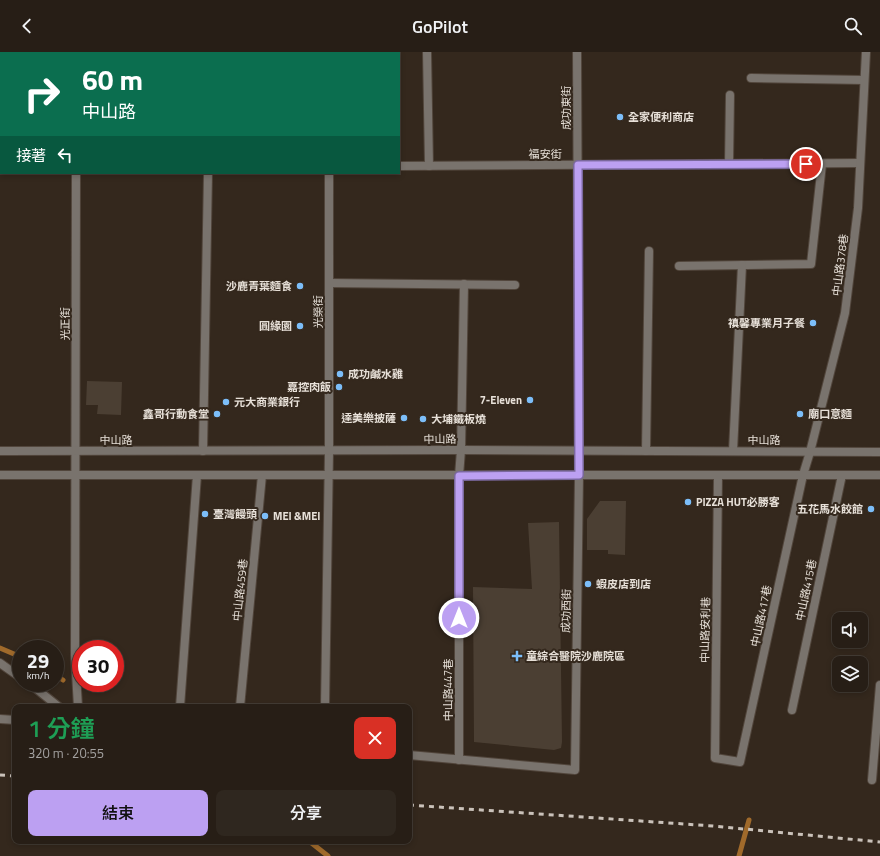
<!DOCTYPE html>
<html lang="zh-TW">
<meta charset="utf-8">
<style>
body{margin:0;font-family:"Titillium Web","Noto Sans TC",sans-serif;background:#2f271f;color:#f1f3f6;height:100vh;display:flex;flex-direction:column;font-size:15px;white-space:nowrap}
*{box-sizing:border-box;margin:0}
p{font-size:13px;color:#a4a2a1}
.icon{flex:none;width:22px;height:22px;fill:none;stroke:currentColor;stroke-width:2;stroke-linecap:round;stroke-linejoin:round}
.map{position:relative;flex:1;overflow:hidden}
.panel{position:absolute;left:12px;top:652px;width:400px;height:140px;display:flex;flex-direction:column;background:#271e16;border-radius:8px;box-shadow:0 2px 6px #0003,0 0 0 1px #433c35}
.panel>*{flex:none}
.top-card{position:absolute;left:0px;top:0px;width:400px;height:122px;box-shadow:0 2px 6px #0003,0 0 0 1px #433c35;background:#0b6e4f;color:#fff;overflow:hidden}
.tools{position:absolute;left:832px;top:560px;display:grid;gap:8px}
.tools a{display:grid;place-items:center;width:36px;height:36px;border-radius:8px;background:#271e16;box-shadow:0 2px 6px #0003,0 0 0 1px #433c35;font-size:20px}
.speed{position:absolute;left:12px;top:588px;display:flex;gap:8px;font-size:20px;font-weight:700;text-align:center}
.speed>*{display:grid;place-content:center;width:52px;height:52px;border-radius:50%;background:#271e16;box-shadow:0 2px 6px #0003,0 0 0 1px #433c35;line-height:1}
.speed small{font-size:10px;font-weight:400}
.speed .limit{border:6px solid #d22;background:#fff;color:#111}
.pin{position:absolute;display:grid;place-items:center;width:34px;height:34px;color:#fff;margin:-17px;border:2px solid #fff;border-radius:50%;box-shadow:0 1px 4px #0007}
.me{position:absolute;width:44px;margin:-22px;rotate:0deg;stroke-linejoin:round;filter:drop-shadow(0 0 3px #0008)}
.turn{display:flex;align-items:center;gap:14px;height:84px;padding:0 16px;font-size:18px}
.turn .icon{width:52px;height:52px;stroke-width:2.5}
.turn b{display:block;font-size:28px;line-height:34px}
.then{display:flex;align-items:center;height:38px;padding:0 16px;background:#0003;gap:8px;font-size:15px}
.round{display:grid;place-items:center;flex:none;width:42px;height:42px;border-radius:8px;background:#2f271f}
.head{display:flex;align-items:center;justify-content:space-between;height:68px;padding:0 16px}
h1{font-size:24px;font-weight:600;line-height:30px;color:#1e9e55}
.primary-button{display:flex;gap:8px;margin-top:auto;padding:8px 16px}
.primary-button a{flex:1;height:46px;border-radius:8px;background:#bca0f2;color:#111;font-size:16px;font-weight:600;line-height:46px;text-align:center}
.primary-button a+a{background:#2f271f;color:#f1f3f6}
header{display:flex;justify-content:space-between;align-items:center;height:52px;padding:0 16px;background:#271e16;font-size:18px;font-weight:600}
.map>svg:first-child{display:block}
</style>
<header><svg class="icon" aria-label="back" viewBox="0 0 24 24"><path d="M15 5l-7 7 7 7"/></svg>GoPilot<svg class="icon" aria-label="search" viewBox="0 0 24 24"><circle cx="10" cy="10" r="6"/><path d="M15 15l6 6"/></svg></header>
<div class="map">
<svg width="880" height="804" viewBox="0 0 880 804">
<rect width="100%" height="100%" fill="#34281d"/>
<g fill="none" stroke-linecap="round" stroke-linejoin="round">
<g stroke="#a06a2b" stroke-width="5">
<polyline points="0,596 21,605"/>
<polyline points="55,623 63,628"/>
<polyline points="309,789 328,804"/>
<polyline points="739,804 749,768"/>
</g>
</g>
<g fill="#4b3f33">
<polygon points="87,329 122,330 121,363 97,362 98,353 86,353"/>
<polygon points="600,449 626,449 625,503 608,502 608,498 587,498 587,467"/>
<polygon points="559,470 562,690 561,696 554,698 474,690 473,535 532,537 528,471"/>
</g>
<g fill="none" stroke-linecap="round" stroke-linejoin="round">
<defs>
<g id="service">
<polyline points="380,0 380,1"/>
<polyline points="225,1 225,0"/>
<polyline points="751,26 864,28"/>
<polyline points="729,112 730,43"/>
</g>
<g id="minor">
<polyline points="76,0 76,1"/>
<polyline points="328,0 328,1"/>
<polyline points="427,0 429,114"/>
<polyline points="7,1 7,0"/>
<polyline points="399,114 860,111"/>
<polyline points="0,116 1,116"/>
<polyline points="76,121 75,603 78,655"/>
<polyline points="679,214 811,212 822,112"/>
<polyline points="329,231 515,233"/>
<polyline points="203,399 208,121"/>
<polyline points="646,399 649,199"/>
<polyline points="733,399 742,213"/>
<polyline points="718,423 715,706 740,710 803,423 810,400 845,261 858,156 866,0"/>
<polyline points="0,611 21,626"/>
<polyline points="29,631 59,655"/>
<polyline points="180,655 197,423"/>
<polyline points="240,655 262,423"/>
<polyline points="325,655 329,399 329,121"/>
<polyline points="792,658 842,423"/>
<polyline points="0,667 15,668"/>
<polyline points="409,703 575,718 579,423 577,0"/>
<polyline points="459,708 459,424 461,398 464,232"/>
<polyline points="872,728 880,633"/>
</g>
<g id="tertiary">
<polyline points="0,399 461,398 880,400"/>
<polyline points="0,423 880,423"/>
</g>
</defs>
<use href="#service" stroke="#51453b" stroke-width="10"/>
<use href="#minor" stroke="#51453b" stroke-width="10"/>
<use href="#tertiary" stroke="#51453b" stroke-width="10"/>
<use href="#service" stroke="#79736d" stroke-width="8"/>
<use href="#minor" stroke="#79736d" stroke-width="8"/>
<use href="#tertiary" stroke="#79736d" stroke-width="8"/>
<g stroke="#cac2ba" stroke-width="3" stroke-dasharray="5 5" stroke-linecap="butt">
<polyline points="0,723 15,724"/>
<polyline points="409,753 713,774 880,790"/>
</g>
</g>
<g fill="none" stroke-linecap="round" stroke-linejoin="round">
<defs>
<polyline id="route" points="459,566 459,424 579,423 578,113 806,112"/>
</defs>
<use href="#route" stroke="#7a689d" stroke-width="10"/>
<use href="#route" stroke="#bca0f2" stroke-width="7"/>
</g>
<g fill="#7cbef9" stroke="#34281d" stroke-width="1.5">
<circle cx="620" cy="65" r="4"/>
<circle cx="300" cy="234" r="4"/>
<circle cx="813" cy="271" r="4"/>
<circle cx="300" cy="274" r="4"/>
<circle cx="340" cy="322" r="4"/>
<circle cx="339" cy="335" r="4"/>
<circle cx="530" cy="348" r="4"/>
<circle cx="226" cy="350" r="4"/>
<circle cx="217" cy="362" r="4"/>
<circle cx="800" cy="362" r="4"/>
<circle cx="404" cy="366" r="4"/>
<circle cx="423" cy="367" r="4"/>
<circle cx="688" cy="450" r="4"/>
<circle cx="871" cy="457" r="4"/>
<circle cx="205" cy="462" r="4"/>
<circle cx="265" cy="464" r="4"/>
<circle cx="588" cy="532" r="4"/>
<path d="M515 598h4v4h4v4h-4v4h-4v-4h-4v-4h4z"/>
</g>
<g text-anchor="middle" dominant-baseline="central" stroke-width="4" stroke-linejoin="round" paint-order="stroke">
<g font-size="11" fill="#e7e0d8" stroke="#34281d">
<text transform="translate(566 56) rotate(-90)">成功東街</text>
<text x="545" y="102">福安街</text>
<text transform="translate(840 213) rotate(-83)">中山路378巷</text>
<text transform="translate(318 260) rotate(-90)">光榮街</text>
<text transform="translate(65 272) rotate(-90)">光正街</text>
<text transform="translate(440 387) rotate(-1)">中山路</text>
<text x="116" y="388">中山路</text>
<text x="764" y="388">中山路</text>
<text transform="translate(240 538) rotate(-84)">中山路459巷</text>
<text transform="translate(806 538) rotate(-78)">中山路415巷</text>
<text transform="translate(566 559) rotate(-89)">成功西街</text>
<text transform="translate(761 564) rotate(-78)">中山路417巷</text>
<text transform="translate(705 578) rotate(-89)">中山路安利巷</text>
<text transform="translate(448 638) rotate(-90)">中山路447巷</text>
</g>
<g font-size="11" font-weight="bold" fill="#e7e0d8" stroke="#34281d" text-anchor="start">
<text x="628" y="65">全家便利商店</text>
<text x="292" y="234" text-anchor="end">沙鹿青葉麵食</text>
<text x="805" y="271" text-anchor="end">禛馨專業月子餐</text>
<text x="292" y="274" text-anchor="end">圓緣園</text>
<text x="348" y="322">成功鹹水雞</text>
<text x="331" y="335" text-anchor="end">嘉控肉飯</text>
<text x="522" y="348" text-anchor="end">7-Eleven</text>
<text x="234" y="350">元大商業銀行</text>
<text x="209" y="362" text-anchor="end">鑫哥行動食堂</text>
<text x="808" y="362">廟口意麵</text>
<text x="396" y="366" text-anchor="end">達美樂披薩</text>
<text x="431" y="367">大埔鐵板燒</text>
<text x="696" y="450">PIZZA HUT必勝客</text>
<text x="863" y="457" text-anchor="end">五花馬水餃館</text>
<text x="213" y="462">臺灣饅頭</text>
<text x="273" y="464">MEI &amp;MEI</text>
<text x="596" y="532">蝦皮店到店</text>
<text x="526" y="604">童綜合醫院沙鹿院區</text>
</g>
</g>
</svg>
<div class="tools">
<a><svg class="icon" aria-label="sound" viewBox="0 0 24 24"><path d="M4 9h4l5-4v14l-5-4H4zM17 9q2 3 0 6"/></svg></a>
<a><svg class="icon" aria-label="layers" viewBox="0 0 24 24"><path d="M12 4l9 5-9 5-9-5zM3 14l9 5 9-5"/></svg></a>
</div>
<div class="speed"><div>29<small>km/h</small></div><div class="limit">30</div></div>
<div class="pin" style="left:806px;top:112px;background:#d93025"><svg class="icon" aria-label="arrive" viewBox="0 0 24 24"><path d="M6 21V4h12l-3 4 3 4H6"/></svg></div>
<svg class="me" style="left:459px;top:566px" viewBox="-20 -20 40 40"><circle r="17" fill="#bca0f2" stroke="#fff" stroke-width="3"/><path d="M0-11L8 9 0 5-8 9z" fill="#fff"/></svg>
<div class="top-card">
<div class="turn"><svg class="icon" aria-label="right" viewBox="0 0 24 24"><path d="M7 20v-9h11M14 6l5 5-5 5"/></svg><div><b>60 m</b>中山路</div></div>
<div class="then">接著<svg class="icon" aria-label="left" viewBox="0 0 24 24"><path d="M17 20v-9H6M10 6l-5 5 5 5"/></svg></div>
</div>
<section class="panel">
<div class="head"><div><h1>1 分鐘</h1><p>320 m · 20:55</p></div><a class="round" style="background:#d93025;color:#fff"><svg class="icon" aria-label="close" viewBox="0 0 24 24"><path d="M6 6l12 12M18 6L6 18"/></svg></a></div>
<div class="primary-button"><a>結束</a><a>分享</a></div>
</section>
</div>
